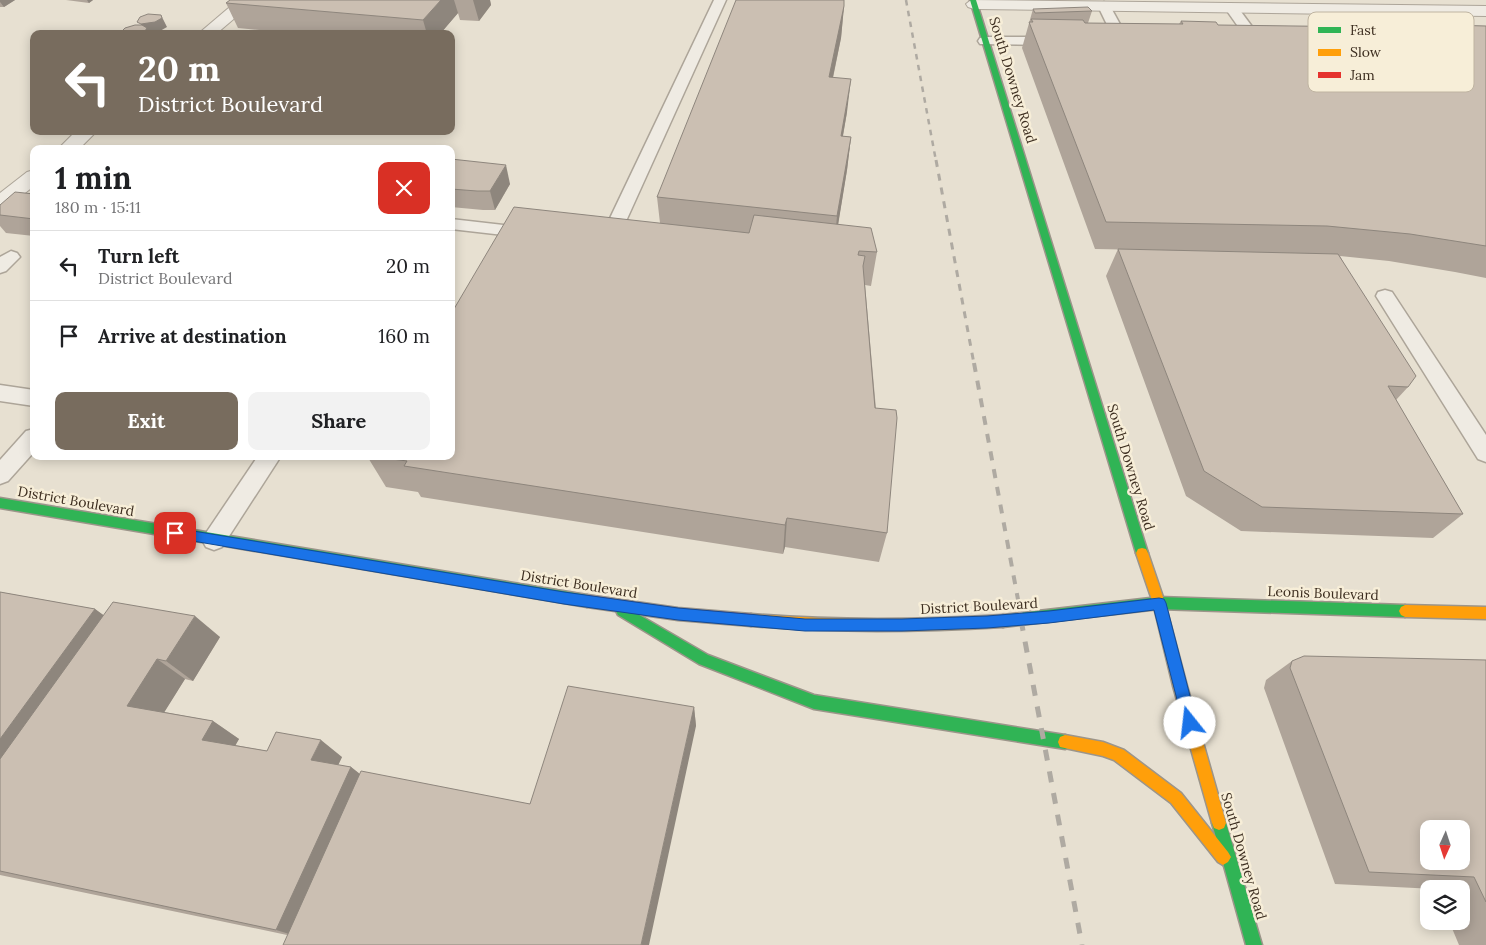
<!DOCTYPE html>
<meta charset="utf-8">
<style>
body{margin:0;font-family:Lora,serif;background:#f2f2f2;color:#202124;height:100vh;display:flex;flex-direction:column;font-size:19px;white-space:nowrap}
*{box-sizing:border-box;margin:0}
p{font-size:16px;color:#757577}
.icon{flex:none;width:28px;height:28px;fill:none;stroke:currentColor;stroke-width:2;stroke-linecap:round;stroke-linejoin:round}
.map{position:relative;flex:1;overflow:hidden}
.details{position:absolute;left:30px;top:145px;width:425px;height:315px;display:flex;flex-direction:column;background:#fff;border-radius:10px;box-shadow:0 2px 12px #0003}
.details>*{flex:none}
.top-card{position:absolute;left:30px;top:30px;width:425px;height:105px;border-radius:10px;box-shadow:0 2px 12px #0003;background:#786c5e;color:#fff;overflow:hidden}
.needle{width:32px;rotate:183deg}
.tools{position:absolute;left:1420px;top:820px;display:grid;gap:10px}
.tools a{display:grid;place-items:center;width:50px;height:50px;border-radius:10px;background:#fff;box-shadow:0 2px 12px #0003;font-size:25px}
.pin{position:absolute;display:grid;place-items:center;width:42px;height:42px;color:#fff;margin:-21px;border-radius:10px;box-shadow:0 2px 8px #0006}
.me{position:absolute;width:55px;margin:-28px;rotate:344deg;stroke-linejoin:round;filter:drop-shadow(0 0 4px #0008)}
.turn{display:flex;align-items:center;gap:18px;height:105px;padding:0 25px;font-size:22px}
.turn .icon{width:65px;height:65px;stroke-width:2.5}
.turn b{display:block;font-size:35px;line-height:42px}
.round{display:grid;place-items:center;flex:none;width:52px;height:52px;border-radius:10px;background:#f2f2f2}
.headline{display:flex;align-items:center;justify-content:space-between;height:85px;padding:0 25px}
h1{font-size:30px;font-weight:700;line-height:38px}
.cta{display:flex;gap:10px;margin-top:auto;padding:10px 25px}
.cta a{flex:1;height:58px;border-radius:10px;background:#786c5e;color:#fff;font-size:20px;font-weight:700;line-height:58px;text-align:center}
.cta a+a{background:#f2f2f2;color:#202124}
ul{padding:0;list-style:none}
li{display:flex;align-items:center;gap:15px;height:70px;padding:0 25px;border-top:1px solid #e0e0e0}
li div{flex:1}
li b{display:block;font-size:19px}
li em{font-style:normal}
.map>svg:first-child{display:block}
</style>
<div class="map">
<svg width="1486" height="945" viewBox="0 0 1486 945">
<rect width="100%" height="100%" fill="#e7e0d1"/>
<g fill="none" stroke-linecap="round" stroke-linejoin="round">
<defs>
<g id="lane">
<polygon points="714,0 726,0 617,241 614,245 608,247 595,245 592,241 595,237 602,235"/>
<polygon points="1104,2 1110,6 1127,37 1125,40 1115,40 1113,37 1098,6"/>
<polygon points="1231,4 1236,5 1259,36 1261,39 1259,42 1249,42 1225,8"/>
<polygon points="985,37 1054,37 1061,41 1054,45 980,44 978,41 980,38"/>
<polygon points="451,219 530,228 536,229 539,233 536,237 530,238 451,229"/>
<polygon points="11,251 17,253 20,257 6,271 0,273 0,257"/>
<polygon points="1385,290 1392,292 1486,435 1486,462 1478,459 1376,296 1378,292"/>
<polygon points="0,385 34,390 34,406 0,401"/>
<polygon points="34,429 34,452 8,481 0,484 0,460 26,431"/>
<polygon points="258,456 281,456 222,547 214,550 206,547 202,540 206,533"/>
</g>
<g id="street">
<polygon points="238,0 256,0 216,34 198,34"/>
<polygon points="971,0 1486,6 1486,16 974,9 968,7 966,4"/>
<polygon points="76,131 97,131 79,149 58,149"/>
<polygon points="34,170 34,186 7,207 0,209 0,193 27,172"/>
</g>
<g id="fast">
<polygon points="970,0 976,0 1148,553 1146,557 1142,558 1138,557 1136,553"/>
<polygon points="0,498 587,595 591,597 593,601 591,605 587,607 0,508"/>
<polygon points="1159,597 1405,605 1409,607 1411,611 1409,615 1405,617 1159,609 1003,627 998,625 997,621 998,617 1003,615"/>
<polygon points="622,605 708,655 814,695 1065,735 1070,737 1072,742 1070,747 1065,749 814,709 699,664 618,615 616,611 618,607"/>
<polygon points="1219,816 1224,818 1226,823 1262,945 1246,945 1212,823 1214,818"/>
</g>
<g id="slow">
<polygon points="1142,548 1146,549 1148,553 1165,603 1187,686 1226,823 1224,828 1219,830 1214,828 1212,823 1173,686 1153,603 1136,553 1138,549"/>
<polygon points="1405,605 1486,607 1486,619 1405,617 1401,615 1399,611 1401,607"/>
<path d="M 751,614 C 835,621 919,620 1003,615 L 1008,617 L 1009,621 L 1008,625 L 1003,627 C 919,632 835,633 751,626 L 746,624 L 745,620 L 746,616 Z"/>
<polygon points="1065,735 1103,742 1124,750 1181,793 1228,852 1231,857 1228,862 1223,865 1218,862 1171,803 1114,760 1103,756 1060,747 1058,742 1060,737"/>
</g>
<polygon id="jam" points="587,595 678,608 751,614 756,616 757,620 756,624 751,626 678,620 587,607 583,605 581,601 583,597"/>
</defs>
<use href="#lane" stroke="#ada599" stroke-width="3"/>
<use href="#street" stroke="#ada599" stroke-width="2"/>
<use href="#fast" stroke="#9c958a" stroke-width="3"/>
<use href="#slow" stroke="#9c958a" stroke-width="3"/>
<use href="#jam" stroke="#9c958a" stroke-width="3"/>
<use href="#lane" fill="#efebe3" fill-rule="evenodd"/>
<use href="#street" fill="#efebe3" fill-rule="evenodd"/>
<use href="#fast" fill="#30b455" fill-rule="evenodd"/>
<use href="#slow" fill="#ff9f0a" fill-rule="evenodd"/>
<use href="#jam" fill="#e5322d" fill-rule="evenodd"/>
<polyline stroke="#afaaa2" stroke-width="2.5" stroke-dasharray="5.5 5.5" stroke-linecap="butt" points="906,0 936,161"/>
<polyline stroke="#afaaa2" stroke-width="3" stroke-dasharray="7 7" stroke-linecap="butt" points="936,160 974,364"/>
<polyline stroke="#afaaa2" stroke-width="4" stroke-dasharray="9 9" stroke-linecap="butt" points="974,363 1022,621"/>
<polyline stroke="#afaaa2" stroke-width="5" stroke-dasharray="11 11" stroke-linecap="butt" points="1021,620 1082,945"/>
</g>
<g fill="#afa499">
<polygon points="0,0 15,0 4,7 0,7"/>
<polygon points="66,0 93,0 89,3"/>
<polygon points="230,0 490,0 491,5 479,21 460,20 458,13 440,34 302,34 238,28 226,3"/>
<polygon points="844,6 841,38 833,78 847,112 843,136 851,137 847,170 838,224 877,252 871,286 865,285 887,533 879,562 785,547 783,554 421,497 418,492 386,487 367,456 660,223 657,197"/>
<polygon points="1033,9 1092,11 1088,23 1179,24 1181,21 1218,25 1446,28 1448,25 1486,26 1486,278 1455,272 1389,261 1340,256 1408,387 1396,400 1463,514 1433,538 1241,531 1186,496 1106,276 1118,249 1309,253 1095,249 1022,48"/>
<polygon points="451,159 510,184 495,210 483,210 451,207"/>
<polygon points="34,194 34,236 6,233 0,226 0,205"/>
<polygon points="0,592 95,609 103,615 220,637 193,681 185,679 164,712 213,721 239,739 235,745 267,751 342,757 338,765 351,767 360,774 530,804 694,707 696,726 287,935 0,875"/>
<polygon points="1486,660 1486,945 1459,945 1449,921 1461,921 1461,889 1435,889 1335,884 1264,688 1266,680 1292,661"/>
</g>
<g fill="#8e867d">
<polygon points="0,0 15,0 4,7 0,2"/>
<polygon points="87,0 93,0 89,3"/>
<polygon points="441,0 454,0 458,13 440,34 427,34 423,20"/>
<polygon points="473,0 490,0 491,5 479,21"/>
<polygon points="844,6 841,38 826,110 829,77"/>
<polygon points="161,15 167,27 160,31 150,33 150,34 139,34 141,24"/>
<polygon points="851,79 847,112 837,169 841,136"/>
<polygon points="851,137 847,170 834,250 837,216"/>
<polygon points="506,165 510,184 495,210 490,191"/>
<polygon points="787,518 785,547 783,554 785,525"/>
<polygon points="95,609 124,630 0,809 0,739"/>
<polygon points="195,616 220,637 193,681 166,661"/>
<polygon points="157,659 185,679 157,724 127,706"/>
<polygon points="694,707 696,726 649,945 641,945"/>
<polygon points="213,721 239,739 229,757 202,740"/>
<polygon points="321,740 342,757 333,776 311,760"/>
<polygon points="351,767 371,783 303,938 276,930"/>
</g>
<g fill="#cbbfb2" stroke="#8e867d" fill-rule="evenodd">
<polygon points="230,0 441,0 423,20 226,3"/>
<polygon points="736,0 844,0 844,6 829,77 851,79 841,136 851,137 837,216 657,197"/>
<polygon points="1088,7 1092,11 1035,13 1033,9"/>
<polygon points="148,14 161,15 162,18 155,22 141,24 137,22 140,17"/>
<polygon points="1031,19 1083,20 1085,23 1183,24 1181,21 1216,22 1218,25 1451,28 1448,25 1486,26 1486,246 1410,234 1327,226 1106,222 1029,22 1033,22"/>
<polygon points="135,25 142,25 147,28 145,31 139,34 123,34 121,32 125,28"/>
<polygon points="451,159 506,165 490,191 477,191 451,189"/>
<polygon points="15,192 34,194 34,219 0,215 0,205"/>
<polygon points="514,207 749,233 754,215 871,228 877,252 859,251 858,255 865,256 863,266 875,408 896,410 897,418 887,533 787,518 785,525 404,466 407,461 370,456 451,456 451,314"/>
<polygon points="1118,249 1338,254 1416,376 1408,387 1388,386 1463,514 1262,507 1204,471"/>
<polygon points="0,592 95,609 0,739"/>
<polygon points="113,602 195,616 166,661 157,659 127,706 213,721 202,740 267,751 276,732 321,740 311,760 351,767 276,930 0,871 0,759"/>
<path d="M 1304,656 L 1486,660 L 1486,902 L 1474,877 L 1369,872 L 1290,668 L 1292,661 ZM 1429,829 L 1461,829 L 1461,861 L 1429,861 Z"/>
<polygon points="568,686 694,707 641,945 283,945 361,771 530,804"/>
</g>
<polygon fill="#1a73e8" stroke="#114b97" points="175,528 564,592 678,608 805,619 902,619 987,616 1049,611 1159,598 1164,599 1166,603 1197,723 1195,727 1190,730 1185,727 1183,723 1154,610 1049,623 987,628 902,631 805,631 678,620 564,604 175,538 171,537 169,533 171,529"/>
<g text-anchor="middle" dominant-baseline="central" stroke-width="5" stroke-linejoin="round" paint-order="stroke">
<g font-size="14" fill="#3d2e20" stroke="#f7eed8">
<text transform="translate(1013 80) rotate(73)">South Downey Road</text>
<text transform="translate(1131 467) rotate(73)">South Downey Road</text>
<text transform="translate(76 501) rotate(10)">District Boulevard</text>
<text transform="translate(579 584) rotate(9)">District Boulevard</text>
<text transform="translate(1323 593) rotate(2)">Leonis Boulevard</text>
<text transform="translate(979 606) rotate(-3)">District Boulevard</text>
<text transform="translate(1244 856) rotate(74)">South Downey Road</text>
</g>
</g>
<rect x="1308" y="12" width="166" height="80" rx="8" fill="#f7eed8" stroke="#bfb4a1" stroke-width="1"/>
<rect x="1318" y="27" width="23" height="6" fill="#30b455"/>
<rect x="1318" y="49" width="23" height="7" fill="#ff9f0a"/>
<rect x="1318" y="72" width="23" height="6" fill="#e5322d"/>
<g font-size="14" fill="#3d2e20">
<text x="1350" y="35">Fast</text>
<text x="1350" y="57">Slow</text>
<text x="1350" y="80">Jam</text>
</g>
</svg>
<div class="tools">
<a><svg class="needle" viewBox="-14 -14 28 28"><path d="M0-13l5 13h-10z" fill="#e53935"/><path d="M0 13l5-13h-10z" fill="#757577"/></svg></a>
<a><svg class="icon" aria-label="layers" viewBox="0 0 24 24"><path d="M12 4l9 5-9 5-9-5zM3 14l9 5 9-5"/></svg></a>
</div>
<div class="pin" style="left:175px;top:533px;background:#d93025"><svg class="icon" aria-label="arrive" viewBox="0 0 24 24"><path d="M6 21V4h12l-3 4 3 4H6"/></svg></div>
<svg class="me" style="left:1190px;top:723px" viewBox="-20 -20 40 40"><circle r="19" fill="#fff"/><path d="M0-13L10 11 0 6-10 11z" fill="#1a73e8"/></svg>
<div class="top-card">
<div class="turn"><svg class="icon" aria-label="left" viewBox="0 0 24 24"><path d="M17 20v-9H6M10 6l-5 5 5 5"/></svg><div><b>20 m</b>District Boulevard</div></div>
</div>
<section class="details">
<div class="headline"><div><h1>1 min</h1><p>180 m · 15:11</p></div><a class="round" style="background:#d93025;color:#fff"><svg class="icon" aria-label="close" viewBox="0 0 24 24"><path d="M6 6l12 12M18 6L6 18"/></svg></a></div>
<ul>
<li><svg class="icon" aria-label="left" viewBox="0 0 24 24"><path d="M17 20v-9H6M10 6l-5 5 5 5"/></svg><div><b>Turn left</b><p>District Boulevard</p></div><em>20 m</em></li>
<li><svg class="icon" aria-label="arrive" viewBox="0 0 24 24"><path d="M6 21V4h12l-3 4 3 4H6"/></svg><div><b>Arrive at destination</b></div><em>160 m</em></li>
</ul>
<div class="cta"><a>Exit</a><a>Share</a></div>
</section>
</div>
